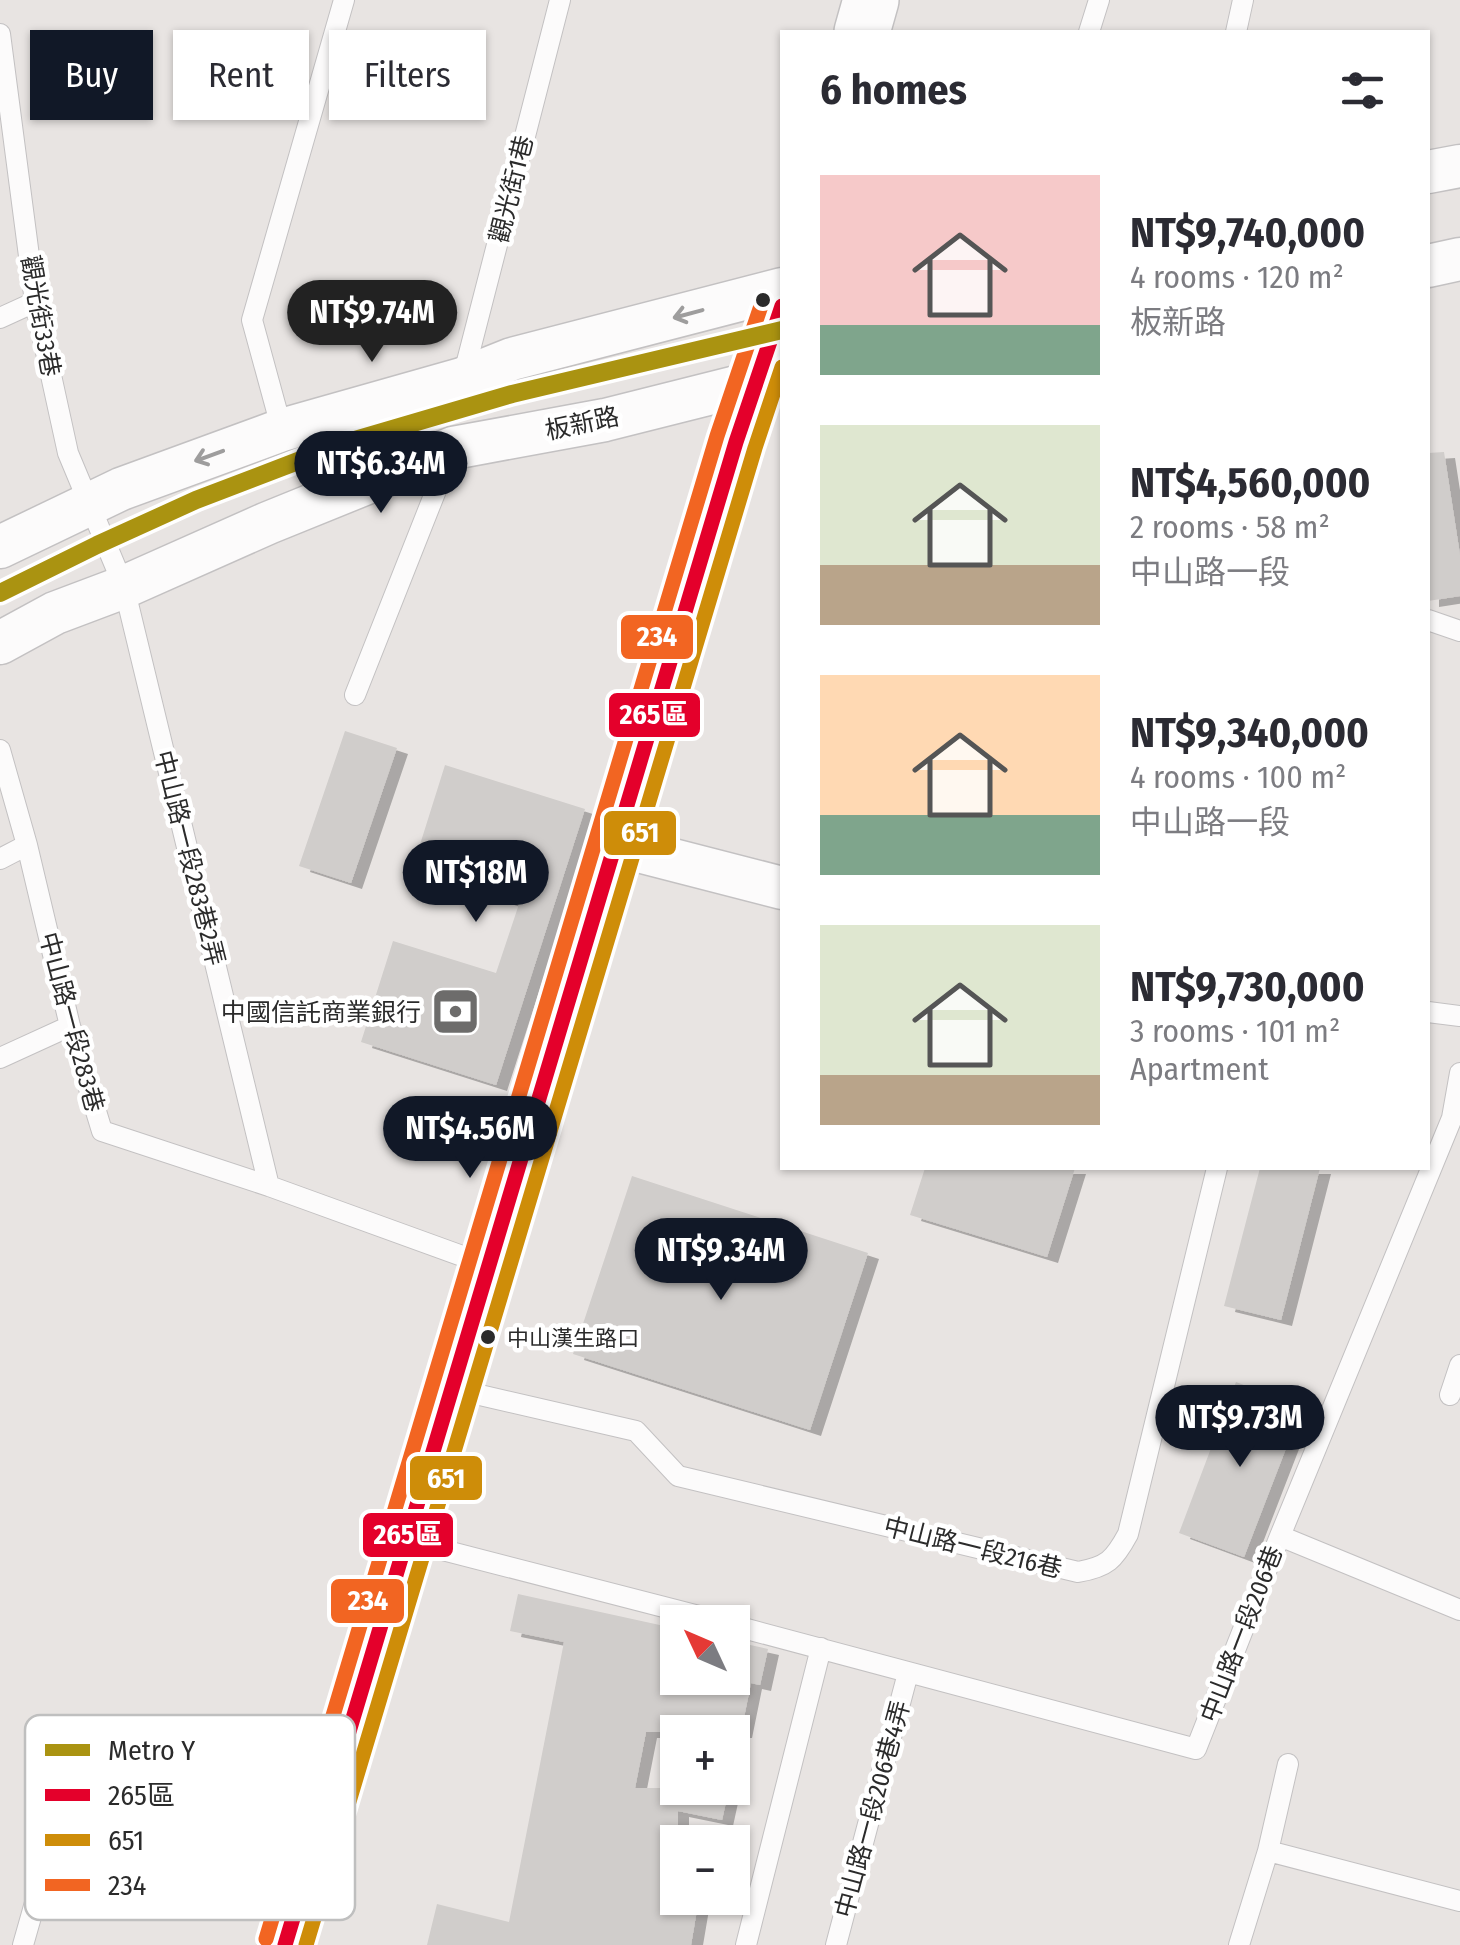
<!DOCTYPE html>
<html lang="en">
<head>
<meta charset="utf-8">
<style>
	body { margin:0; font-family:"Fira Sans Condensed","Noto Sans TC",sans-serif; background:#f7f7f7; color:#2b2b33; height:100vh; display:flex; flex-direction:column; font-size:38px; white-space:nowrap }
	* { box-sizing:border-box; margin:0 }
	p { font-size:32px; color:#7c7c81 }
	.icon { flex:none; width:55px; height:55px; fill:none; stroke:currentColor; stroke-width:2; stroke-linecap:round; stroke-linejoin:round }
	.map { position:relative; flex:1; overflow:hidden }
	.side { position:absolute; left:780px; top:30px; width:650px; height:1140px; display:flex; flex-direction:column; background:#fff; border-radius:0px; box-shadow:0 2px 8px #0004 }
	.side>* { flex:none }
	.top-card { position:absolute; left:30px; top:30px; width:600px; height:90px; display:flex; gap:20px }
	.needle { width:65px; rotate:314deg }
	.buttons { position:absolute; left:660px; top:1605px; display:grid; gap:20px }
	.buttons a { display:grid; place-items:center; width:90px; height:90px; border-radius:0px; background:#fff; box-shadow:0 2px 8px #0004; font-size:50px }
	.price { position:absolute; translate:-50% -85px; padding:0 22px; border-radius:35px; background:#111827; color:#fff; font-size:32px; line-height:65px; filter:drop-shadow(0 2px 5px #0008) }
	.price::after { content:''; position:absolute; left:50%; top:60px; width:30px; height:22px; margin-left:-15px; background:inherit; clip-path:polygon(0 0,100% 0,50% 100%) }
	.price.selected { background:#222; color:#fff }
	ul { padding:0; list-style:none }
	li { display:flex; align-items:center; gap:30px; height:250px; padding:0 40px }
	li span { display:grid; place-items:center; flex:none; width:280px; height:200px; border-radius:0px; color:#555 }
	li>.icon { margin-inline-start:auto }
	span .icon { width:120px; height:120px; fill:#fffc; stroke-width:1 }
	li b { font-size:42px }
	h2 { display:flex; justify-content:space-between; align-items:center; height:120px; padding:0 40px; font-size:42px }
	.pill { padding:0 35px; border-radius:0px; background:#fff; box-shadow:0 2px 8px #0004; font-size:35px; line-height:90px }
	.pill.selected { background:#111827; color:#fff }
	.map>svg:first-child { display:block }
	.building { fill:#d0cdcb; filter:url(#shadow) }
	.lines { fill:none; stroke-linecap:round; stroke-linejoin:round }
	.lane-casing { stroke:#c3c1c2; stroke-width:22 }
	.street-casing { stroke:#c3c1c2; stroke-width:45 }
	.secondary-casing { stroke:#c3c1c2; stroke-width:58 }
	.lane { stroke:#fcfbfb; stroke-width:20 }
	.street { stroke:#fcfbfb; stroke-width:42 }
	.secondary { stroke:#fcfbfb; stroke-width:55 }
	.bus-1-casing { stroke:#fff; stroke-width:22 }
	.bus-2-casing { stroke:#fff; stroke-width:22 }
	.bus-3-casing { stroke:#fff; stroke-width:22 }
	.bus-1 { stroke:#e4002b; stroke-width:15 }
	.bus-2 { stroke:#ce8d09; stroke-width:15 }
	.bus-3 { stroke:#f26522; stroke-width:15 }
	.metro-1-casing { stroke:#fff; stroke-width:25 }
	.metro-1 { stroke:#aa9311; stroke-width:18 }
	.oneway { stroke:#9e9d9d }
	.bus-dot { fill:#2b2b2b; stroke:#fff; stroke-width:4 }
	.labels { text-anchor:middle; stroke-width:9; stroke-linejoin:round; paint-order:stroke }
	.bus-label { font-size:22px; fill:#2b2b2b; stroke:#fff; text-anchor:start }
	.street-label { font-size:25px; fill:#2b2b2b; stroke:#fff }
	.poi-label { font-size:25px; fill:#2b2b2b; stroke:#fff; text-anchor:end }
	.key { fill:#fff; stroke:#bfbfbf; stroke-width:2.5 }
	.key-label { font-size:28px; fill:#2b2b2b }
	.line-badge { stroke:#fff; stroke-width:4 }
	.badge-label { font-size:28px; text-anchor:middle; font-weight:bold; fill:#fff }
</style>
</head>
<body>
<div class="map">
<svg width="1460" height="1945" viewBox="0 0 1460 1945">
	<defs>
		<filter id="shadow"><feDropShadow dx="11" dy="6" stdDeviation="0" flood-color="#0004"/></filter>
	</defs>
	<rect width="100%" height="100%" fill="#e8e4e2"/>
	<path class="building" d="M 1444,452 L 1460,555 L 1460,596 L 1428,601 L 1428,453 Z
		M 345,731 L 397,748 L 351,883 L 299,866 Z
		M 445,765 L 585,809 L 496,1085 L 361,1042 L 393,941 L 496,973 L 519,904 L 412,870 Z
		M 925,1168 L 1075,1168 L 1047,1257 L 910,1215 Z
		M 1260,1168 L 1320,1168 L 1281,1320 L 1224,1306 Z
		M 632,1176 L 868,1253 L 810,1430 L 573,1354 Z
		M 1236,1382 L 1302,1407 L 1244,1557 L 1179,1533 Z
		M 518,1594 L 678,1629 L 678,1678 L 732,1678 L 732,1641 L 768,1649 L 760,1685 L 751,1683 L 741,1732 L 646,1732 L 635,1788 L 729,1788 L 722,1820 L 678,1811 L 678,1898 L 699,1898 L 691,1945 L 427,1945 L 437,1904 L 509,1922 L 564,1642 L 510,1631 Z"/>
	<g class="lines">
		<defs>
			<path id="lane" d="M 1089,32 L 1099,0
				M 1236,32 L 1243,0
				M 0,34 L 35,302 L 68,453 L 124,587 L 269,1186
				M 0,318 L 35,302
				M 463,377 L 560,0
				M 282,430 L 252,320 L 344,0
				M 1428,620 L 1460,631
				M 355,695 L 452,450
				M 0,750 L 27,845 L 70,1026 L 102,1131 L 269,1186 L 487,1265
				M 0,859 L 27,845
				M 1428,1012 L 1460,1016
				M 0,1058 L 70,1026
				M 454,1389 L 636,1431 L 678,1476 L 1078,1572 C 1107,1567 1114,1560 1128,1534 L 1217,1168
				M 1450,1395 L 1460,1365
				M 1280,1536 L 1460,1610
				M 408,1541 L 722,1622
				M 732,1625 L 1196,1749 L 1280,1536 L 1452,1118 L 1460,1073
				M 1268,1851 L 1460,1901
				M 23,1945 L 42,1878
				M 746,1945 L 821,1648
				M 836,1945 L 908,1673
				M 1239,1945 L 1268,1851 L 1288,1764"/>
			<path id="street" d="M 1428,172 L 1460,166
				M 1428,266 L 1460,259
				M 0,547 L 121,489 L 282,430 L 462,379 L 512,359 L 782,289
				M 0,643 L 55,613 L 124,587 L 268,523 L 453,448 L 605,420 L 756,382 L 781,378
				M 615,845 L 782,888"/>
			<path id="secondary" d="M 862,32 L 871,0
				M 285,1945 L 736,442 L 782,306"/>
		</defs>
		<use href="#lane" class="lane-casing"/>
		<use href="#street" class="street-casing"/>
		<use href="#secondary" class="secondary-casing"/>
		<use href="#lane" class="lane"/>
		<use href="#street" class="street"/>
		<use href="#secondary" class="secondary"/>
		<defs>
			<path id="bus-1" d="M 285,1945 L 736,442 L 782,306"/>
			<path id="bus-2" d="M 306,1945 L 755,448 L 782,367"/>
			<path id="bus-3" d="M 266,1939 L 717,436 L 763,300"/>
		</defs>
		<use href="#bus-1" class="bus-1-casing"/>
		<use href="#bus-2" class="bus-2-casing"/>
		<use href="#bus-3" class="bus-3-casing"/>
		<use href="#bus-1" class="bus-1"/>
		<use href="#bus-2" class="bus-2"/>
		<use href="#bus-3" class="bus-3"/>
		<defs>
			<path id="metro-1" d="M 0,593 L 97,545 L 196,500 L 345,443 L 512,394 L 782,330"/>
		</defs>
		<use href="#metro-1" class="metro-1-casing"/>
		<use href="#metro-1" class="metro-1"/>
	</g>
	<defs><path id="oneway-shaft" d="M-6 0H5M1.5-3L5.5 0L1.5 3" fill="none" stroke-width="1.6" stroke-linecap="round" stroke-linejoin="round" transform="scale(2.5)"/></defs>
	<g class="oneway">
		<use href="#oneway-shaft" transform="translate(688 314) rotate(165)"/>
		<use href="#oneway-shaft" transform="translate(209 456) rotate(160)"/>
	</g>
	<defs>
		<symbol id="bank-square" viewBox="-11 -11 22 22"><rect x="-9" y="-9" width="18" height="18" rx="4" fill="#6d6c6b" stroke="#fff"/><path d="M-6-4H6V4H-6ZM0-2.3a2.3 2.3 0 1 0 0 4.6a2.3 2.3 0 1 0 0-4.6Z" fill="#fff"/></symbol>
	</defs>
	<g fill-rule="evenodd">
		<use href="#bank-square" x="428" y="984" width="55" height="55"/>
	</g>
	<g class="bus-dot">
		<circle cx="763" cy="300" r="9"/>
		<circle cx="488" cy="1337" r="9"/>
	</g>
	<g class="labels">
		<g class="bus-label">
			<text x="507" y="1346">中山漢生路口</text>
		</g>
		<g class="street-label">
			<text transform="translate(511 189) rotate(-76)" y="9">觀光街1巷</text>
			<text transform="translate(41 316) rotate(80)" y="9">觀光街33巷</text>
			<text transform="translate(582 423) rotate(-12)" y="9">板新路</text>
			<text transform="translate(190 858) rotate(76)" y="9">中山路一段283巷2弄</text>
			<text transform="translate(72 1022) rotate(75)" y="9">中山路一段283巷</text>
			<text transform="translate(973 1547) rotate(14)" y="9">中山路一段216巷</text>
			<text transform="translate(1241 1634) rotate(-69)" y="9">中山路一段206巷</text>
			<text transform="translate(872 1809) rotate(-75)" y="9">中山路一段206巷4弄</text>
		</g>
		<g class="poi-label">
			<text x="421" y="1021">中國信託商業銀行</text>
		</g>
	</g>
	<rect x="25" y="1715" width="330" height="205" rx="15" class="key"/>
	<rect x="45" y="1744" width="45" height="12" fill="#aa9311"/>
	<rect x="45" y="1789" width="45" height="12" fill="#e4002b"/>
	<rect x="45" y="1834" width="45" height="12" fill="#ce8d09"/>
	<rect x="45" y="1879" width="45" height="12" fill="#f26522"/>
	<g class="key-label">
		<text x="108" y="1760">Metro Y</text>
		<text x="108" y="1805">265區</text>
		<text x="108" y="1850">651</text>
		<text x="108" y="1895">234</text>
	</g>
	<g class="line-badge">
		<rect x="619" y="613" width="76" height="48" rx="10" fill="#f26522"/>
		<rect x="607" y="691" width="95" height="48" rx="10" fill="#e4002b"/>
		<rect x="602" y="809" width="76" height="48" rx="10" fill="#ce8d09"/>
		<rect x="408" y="1454" width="76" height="48" rx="10" fill="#ce8d09"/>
		<rect x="361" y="1511" width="94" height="48" rx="10" fill="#e4002b"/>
		<rect x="329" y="1577" width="77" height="48" rx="10" fill="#f26522"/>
	</g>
	<g class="badge-label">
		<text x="657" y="646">234</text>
		<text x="654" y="724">265區</text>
		<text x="640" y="842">651</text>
		<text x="446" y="1488">651</text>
		<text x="408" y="1544">265區</text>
		<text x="368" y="1610">234</text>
	</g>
</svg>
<div class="buttons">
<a><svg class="needle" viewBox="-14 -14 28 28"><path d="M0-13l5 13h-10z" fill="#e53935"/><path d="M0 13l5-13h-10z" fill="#7c7c81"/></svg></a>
<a>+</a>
<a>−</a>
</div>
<b class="price selected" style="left:372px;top:365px">NT$9.74M</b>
<b class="price" style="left:381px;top:516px">NT$6.34M</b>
<b class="price" style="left:476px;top:925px">NT$18M</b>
<b class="price" style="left:470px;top:1181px">NT$4.56M</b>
<b class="price" style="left:721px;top:1303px">NT$9.34M</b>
<b class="price" style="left:1240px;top:1470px">NT$9.73M</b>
<div class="top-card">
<a class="pill selected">Buy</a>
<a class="pill">Rent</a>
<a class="pill">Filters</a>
</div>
<section class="side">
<h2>6 homes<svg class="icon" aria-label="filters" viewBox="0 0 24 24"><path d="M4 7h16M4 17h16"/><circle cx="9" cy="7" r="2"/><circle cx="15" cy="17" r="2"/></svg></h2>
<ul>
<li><span style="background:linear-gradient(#f6c9c9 75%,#7fa58c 0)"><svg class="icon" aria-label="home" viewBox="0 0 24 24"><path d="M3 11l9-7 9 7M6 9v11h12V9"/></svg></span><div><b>NT$9,740,000</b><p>4 rooms · 120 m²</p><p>板新路</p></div></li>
<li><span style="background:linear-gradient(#dfe7d0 70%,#b9a48a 0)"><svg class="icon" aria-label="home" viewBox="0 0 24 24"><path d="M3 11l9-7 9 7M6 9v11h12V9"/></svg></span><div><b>NT$4,560,000</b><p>2 rooms · 58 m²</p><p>中山路一段</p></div></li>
<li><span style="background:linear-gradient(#ffd9b3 70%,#7fa58c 0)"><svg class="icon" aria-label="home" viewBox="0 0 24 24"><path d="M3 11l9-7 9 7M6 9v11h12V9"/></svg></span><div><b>NT$9,340,000</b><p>4 rooms · 100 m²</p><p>中山路一段</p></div></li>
<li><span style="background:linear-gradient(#dfe7d0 75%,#b9a48a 0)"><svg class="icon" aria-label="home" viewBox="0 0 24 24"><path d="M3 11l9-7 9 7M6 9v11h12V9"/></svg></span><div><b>NT$9,730,000</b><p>3 rooms · 101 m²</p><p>Apartment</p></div></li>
</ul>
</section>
</div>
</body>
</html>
